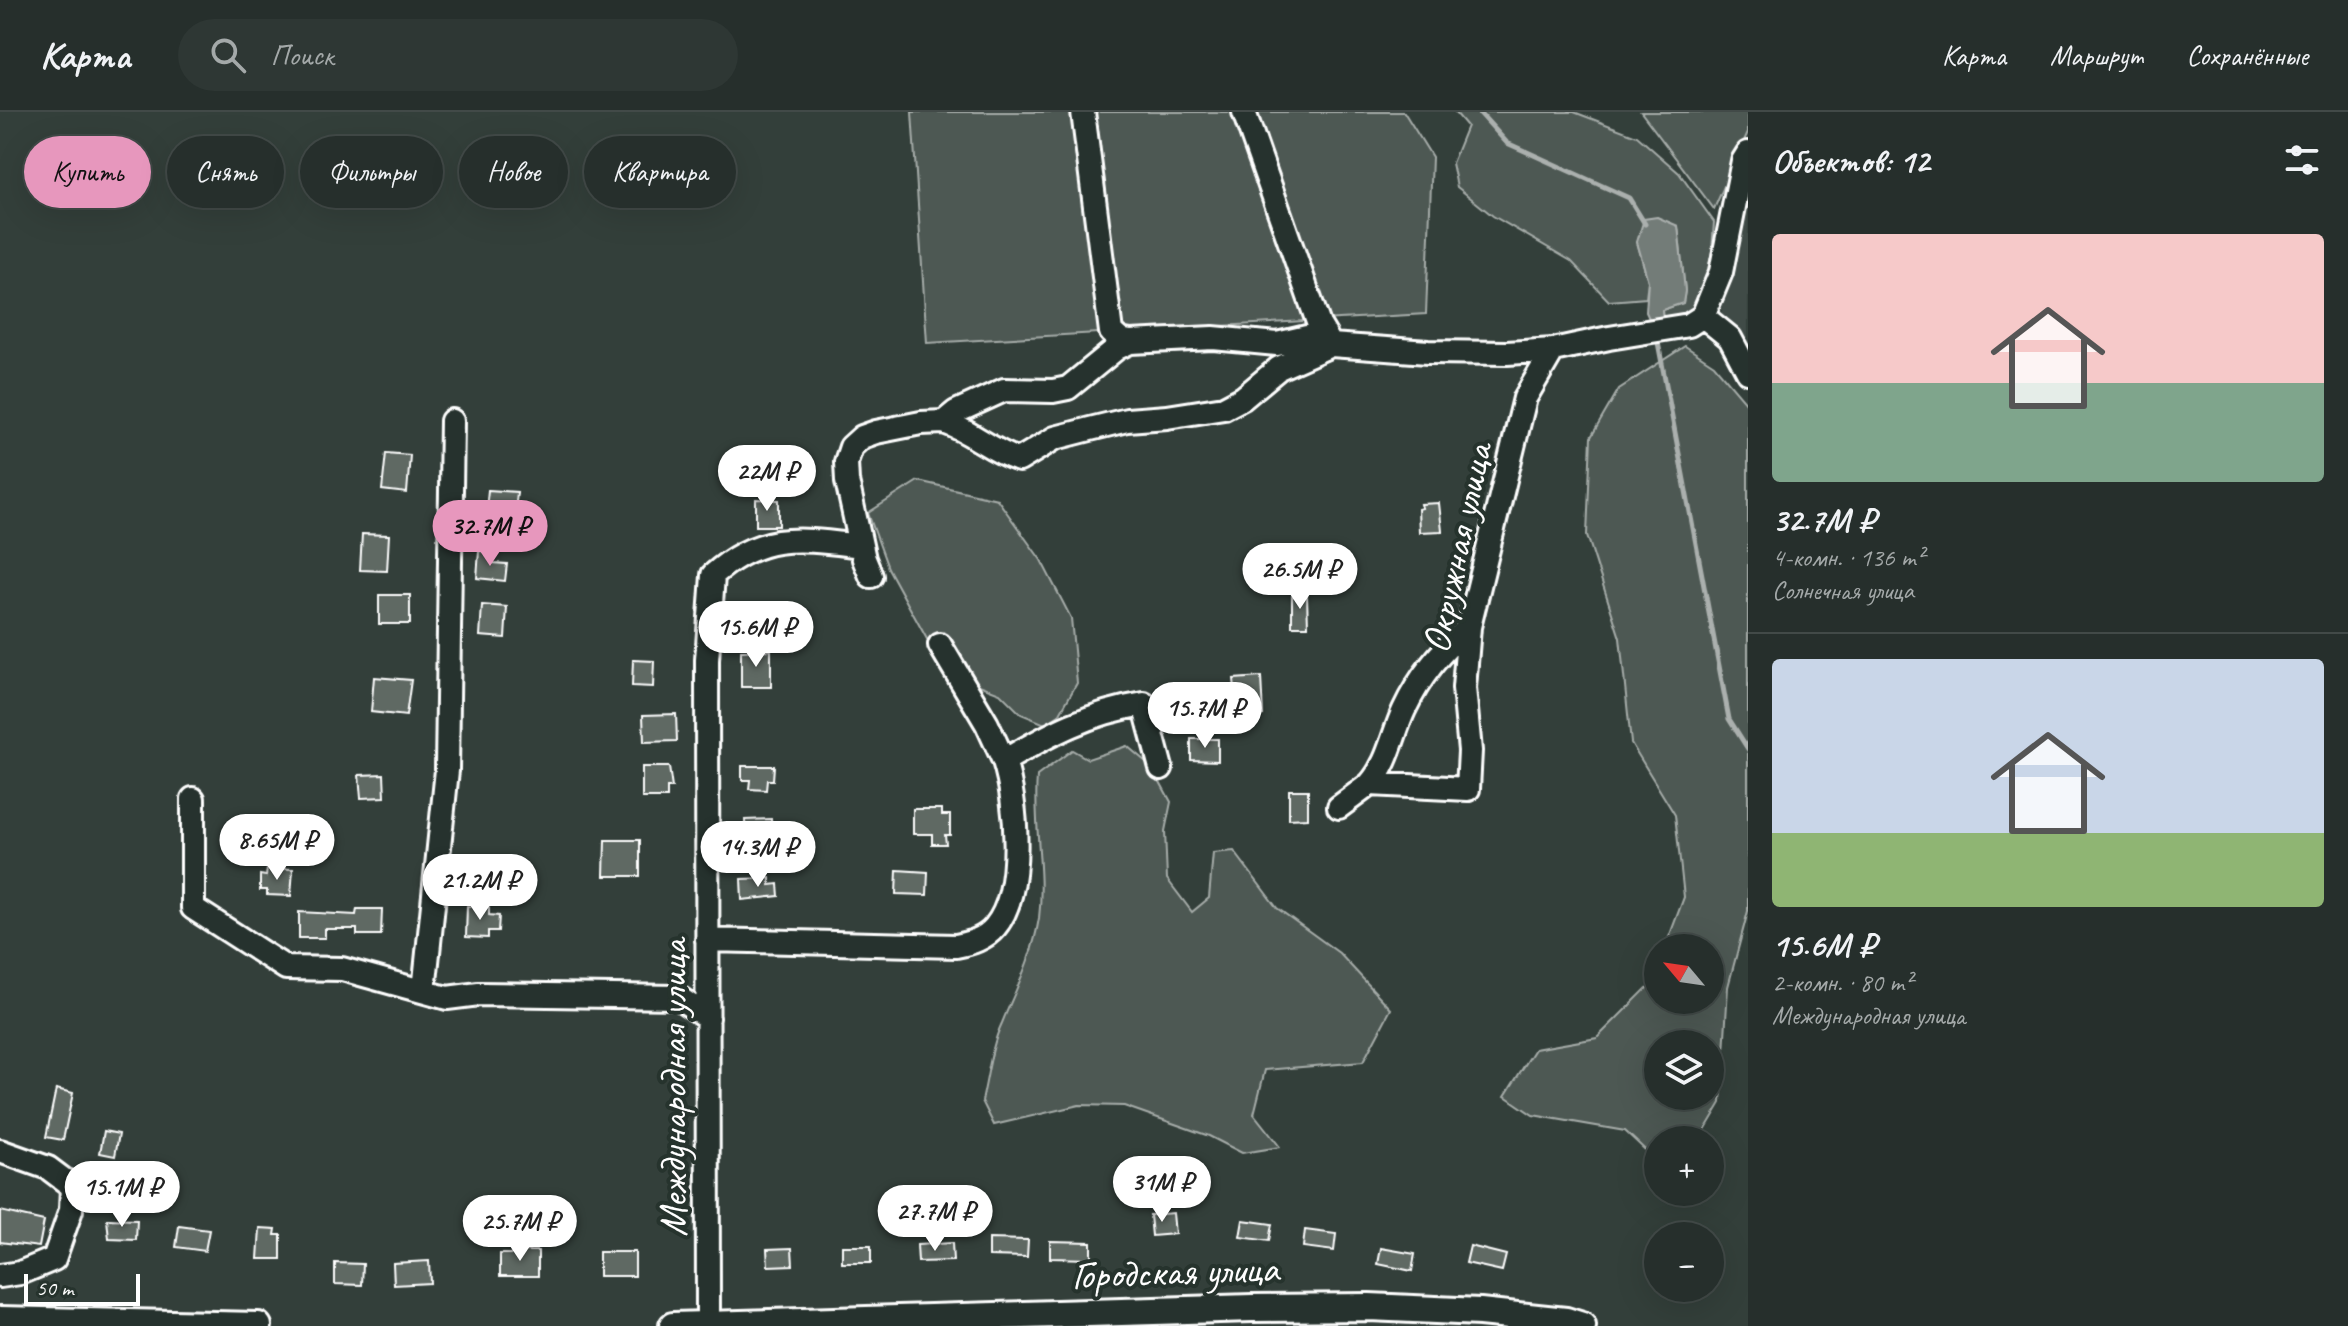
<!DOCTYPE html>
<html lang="ru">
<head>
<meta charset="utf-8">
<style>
	body { margin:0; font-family:Caveat,sans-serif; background:#2e3734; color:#f1f3f6; height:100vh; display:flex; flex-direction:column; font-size:30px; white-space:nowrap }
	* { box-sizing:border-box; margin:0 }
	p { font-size:26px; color:#a4a9a9 }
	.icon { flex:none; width:44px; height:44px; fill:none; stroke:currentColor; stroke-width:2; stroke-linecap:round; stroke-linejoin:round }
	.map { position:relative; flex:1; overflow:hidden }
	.sheet { display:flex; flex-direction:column; background:#262f2c; width:600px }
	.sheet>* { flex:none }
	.hud { position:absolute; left:24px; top:24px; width:760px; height:72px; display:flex; gap:16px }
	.needle { width:52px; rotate:299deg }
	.fabs { position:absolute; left:1644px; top:822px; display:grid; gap:16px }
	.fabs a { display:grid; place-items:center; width:80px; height:80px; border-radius:50%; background:#262f2c; box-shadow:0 8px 32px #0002,0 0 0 2px #424a48; font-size:40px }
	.scale { position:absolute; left:24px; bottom:20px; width:116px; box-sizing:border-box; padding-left:8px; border:4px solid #fff; border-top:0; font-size:22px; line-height:28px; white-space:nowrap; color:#fff; -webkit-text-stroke:6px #26332d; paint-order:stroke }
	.price { position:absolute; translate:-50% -68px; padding:0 18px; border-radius:28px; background:#fff; color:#222; font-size:26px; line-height:52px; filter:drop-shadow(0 2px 4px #0008) }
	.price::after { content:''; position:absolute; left:50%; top:48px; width:24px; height:18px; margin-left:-12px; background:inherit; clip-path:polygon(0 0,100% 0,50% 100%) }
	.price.current { background:#e797bd; color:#111 }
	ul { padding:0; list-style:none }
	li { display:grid; align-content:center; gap:16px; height:424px; padding:0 24px }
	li+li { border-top:2px solid #424a48 }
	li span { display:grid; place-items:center; height:248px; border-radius:8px; color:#555 }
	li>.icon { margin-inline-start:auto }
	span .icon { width:144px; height:144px; fill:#fffc; stroke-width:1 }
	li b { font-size:34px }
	h2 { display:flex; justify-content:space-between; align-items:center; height:96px; padding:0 24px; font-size:34px }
	.pill { padding:0 28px; border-radius:36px; background:#262f2c; box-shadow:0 8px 32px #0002,0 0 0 2px #424a48; font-size:28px; line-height:72px }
	.pill.current { background:#e797bd; color:#111 }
	header { display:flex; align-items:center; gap:48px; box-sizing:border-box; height:112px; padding:0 40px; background:#262f2c; border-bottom:2px solid #424a48 }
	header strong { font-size:38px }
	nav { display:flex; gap:44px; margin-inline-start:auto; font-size:28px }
	.search { width:560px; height:72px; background:#2e3734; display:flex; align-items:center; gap:20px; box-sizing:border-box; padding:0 28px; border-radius:44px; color:#a4a9a9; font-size:30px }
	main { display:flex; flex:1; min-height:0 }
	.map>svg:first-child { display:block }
	.built { fill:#404c47 }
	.green { fill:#4d5853; stroke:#a6aca9; stroke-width:2; fill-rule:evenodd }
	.water { fill:#737b78; stroke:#abb0ae; stroke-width:2 }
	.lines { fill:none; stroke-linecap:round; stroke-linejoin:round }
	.stream { stroke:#abb0ae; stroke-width:5 }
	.building { fill:#5f6964; stroke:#fff; stroke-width:2 }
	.minor-casing { stroke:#fff; stroke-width:28 }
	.major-casing { stroke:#fff; stroke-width:32 }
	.minor { stroke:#26332d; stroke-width:22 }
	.major { stroke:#26332d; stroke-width:26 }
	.labels { text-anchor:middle; stroke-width:8; stroke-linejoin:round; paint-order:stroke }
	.street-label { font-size:40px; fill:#fff; stroke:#26332d }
</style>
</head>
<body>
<header>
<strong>Карта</strong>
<div class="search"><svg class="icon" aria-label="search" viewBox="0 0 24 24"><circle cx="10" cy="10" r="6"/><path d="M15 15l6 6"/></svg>Поиск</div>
<nav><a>Карта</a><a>Маршрут</a><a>Сохранённые</a></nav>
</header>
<main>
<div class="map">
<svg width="1748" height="1214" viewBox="0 0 1748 1214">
	<rect width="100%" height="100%" fill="#333f3a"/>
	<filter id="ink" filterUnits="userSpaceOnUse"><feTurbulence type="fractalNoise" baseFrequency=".0125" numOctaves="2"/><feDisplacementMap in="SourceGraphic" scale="16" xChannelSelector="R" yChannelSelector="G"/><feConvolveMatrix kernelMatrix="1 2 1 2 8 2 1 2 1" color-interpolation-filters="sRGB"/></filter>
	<g filter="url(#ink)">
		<path class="built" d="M 1748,72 L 1748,243 L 1721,203 L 1744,77 Z"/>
		<path class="green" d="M 912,0 L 1404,0 L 1432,45 L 1426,202 L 927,231 Z
			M 1455,0 L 1574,0 L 1637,24 L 1679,61 L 1714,110 L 1712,139 L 1700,196 L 1663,213 L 1662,198 L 1683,191 L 1685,179 L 1678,114 L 1637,130 L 1648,169 L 1646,186 L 1609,189 L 1571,149 L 1493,104 L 1457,75 L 1452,51 L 1467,14 Z
			M 1641,0 L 1748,0 L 1748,20 L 1714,97 Z
			M 1685,234 L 1714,253 L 1748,293 L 1748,799 L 1728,875 L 1721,991 L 1699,1028 L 1658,1028 L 1658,1050 L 1625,1019 L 1533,1003 L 1505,984 L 1535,937 L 1597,926 L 1653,870 L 1658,856 L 1658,888 L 1710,888 L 1710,836 L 1665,836 L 1684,785 L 1675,703 L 1631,631 L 1620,526 L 1587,423 L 1591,325 L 1619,277 ZM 1658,932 L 1710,932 L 1710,984 L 1658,984 Z
			M 918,369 L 997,387 L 1041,448 L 1071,506 L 1077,571 L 1059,603 L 1045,612 L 1021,602 L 1000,581 L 969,569 L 940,551 L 888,456 L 868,401 Z
			M 1127,634 L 1152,655 L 1171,690 L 1165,719 L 1167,767 L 1192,800 L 1209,786 L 1213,741 L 1234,739 L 1277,796 L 1339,841 L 1391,897 L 1363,950 L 1265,958 L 1254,1002 L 1280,1035 L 1242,1041 L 1209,1024 L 1124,994 L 1079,993 L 994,1013 L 982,989 C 988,964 991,934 1002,911 C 1016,877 1033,844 1039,806 C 1045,759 1033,712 1037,664 L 1072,638 L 1088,647 Z"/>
		<path class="water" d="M 1657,105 L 1678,114 L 1685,179 L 1683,191 L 1662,198 L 1663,213 L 1652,213 L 1646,200 L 1648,169 L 1637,130 L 1644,107 Z"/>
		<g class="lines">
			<path class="stream" d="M 1479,0 L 1507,31 L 1629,86 L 1645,112
				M 1657,225 L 1729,607 L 1748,637"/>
		</g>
		<path class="building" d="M 386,341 L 410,343 L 407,381 L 382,378 Z
			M 488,378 L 517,380 L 514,410 L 485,407 Z
			M 756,387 L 779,388 L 779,414 L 756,414 Z
			M 1439,391 L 1442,419 L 1419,420 L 1418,397 L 1422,396 L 1421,392 Z
			M 362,422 L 389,423 L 387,459 L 360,458 Z
			M 479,439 L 494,440 L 493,451 L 507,452 L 505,469 L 477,466 Z
			M 379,483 L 410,483 L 410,512 L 379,512 Z
			M 1292,484 L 1307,484 L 1308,514 L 1292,514 Z
			M 482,493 L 507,495 L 505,526 L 480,524 Z
			M 771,538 L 771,575 L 741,575 L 741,539 Z
			M 633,548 L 654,549 L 653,575 L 632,574 Z
			M 374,565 L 411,568 L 406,604 L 371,600 Z
			M 1261,565 L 1263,603 L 1222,606 L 1221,578 L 1235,577 L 1234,567 Z
			M 676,602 L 677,629 L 644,630 L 643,603 Z
			M 1191,627 L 1218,627 L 1218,649 L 1191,648 Z
			M 742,654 L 774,654 L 773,668 L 767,668 L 766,678 L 749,677 L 750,668 L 742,668 Z
			M 642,655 L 669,655 L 672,676 L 667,676 L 667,686 L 642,686 Z
			M 384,662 L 385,685 L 361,686 L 359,663 Z
			M 1289,678 L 1308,678 L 1308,706 L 1289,707 Z
			M 913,697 L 942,697 L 942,703 L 950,703 L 950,723 L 945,723 L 946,732 L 932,732 L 932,722 L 913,722 Z
			M 771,707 L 772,729 L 762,729 L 762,738 L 746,739 L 745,708 Z
			M 605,728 L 640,728 L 640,764 L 604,764 Z
			M 267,756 L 293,757 L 291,784 L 267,783 L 267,778 L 260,778 L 260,763 L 266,764 Z
			M 897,758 L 928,760 L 927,783 L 896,782 Z
			M 770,766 L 770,773 L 778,772 L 779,784 L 742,788 L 741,767 Z
			M 467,794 L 489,795 L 489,803 L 499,804 L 498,819 L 488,819 L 488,826 L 466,825 Z
			M 357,797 L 382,797 L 381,823 L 357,823 L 357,817 L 325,817 L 325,826 L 299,826 L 299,800 L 356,803 Z
			M 56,977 L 73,981 L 63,1028 L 46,1025 Z
			M 104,1019 L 119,1022 L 115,1044 L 100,1041 Z
			M 0,1099 L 44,1109 L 39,1135 L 0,1130 Z
			M 1173,1101 L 1175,1122 L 1152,1124 L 1150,1103 Z
			M 107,1107 L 137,1108 L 136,1128 L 109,1127 Z
			M 1243,1108 L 1272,1112 L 1269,1129 L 1240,1125 Z
			M 179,1114 L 209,1118 L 205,1139 L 176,1135 Z
			M 260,1116 L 276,1117 L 275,1123 L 281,1123 L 281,1147 L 258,1147 Z
			M 1305,1118 L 1336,1122 L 1334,1139 L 1303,1135 Z
			M 989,1127 L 1028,1128 L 1027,1145 L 989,1144 Z
			M 1050,1129 L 1091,1130 L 1091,1147 L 1050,1146 Z
			M 952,1131 L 953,1149 L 918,1150 L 917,1133 Z
			M 514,1134 L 525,1134 L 525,1139 L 538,1139 L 538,1164 L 500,1164 L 500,1142 L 513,1142 Z
			M 842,1134 L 871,1134 L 871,1151 L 842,1151 Z
			M 1470,1134 L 1506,1143 L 1502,1159 L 1466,1151 Z
			M 792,1136 L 793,1153 L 768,1154 L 767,1137 Z
			M 1381,1136 L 1415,1142 L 1412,1159 L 1378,1152 Z
			M 599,1140 L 635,1140 L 635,1164 L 599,1164 Z
			M 429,1149 L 430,1171 L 394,1173 L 393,1151 Z
			M 335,1151 L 363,1152 L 362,1173 L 335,1172 Z"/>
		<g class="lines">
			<defs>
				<path id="minor" d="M 1083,0 L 1111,220 L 1120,228 L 1130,230 L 1213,226 L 1277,232 L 1307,225 L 1331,233 L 1428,240 L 1507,241 L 1553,238
					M 1703,204 L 1721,160 L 1743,49 L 1748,41
					M 1703,204 L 1730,226 L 1748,260
					M 944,310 C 971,319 991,339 1019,348 L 1055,326 L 1090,317 L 1127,308 L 1167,305 L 1224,296 L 1243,286 L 1279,256 L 1331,233 L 1319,213 L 1244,0
					M 871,464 L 864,447 L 847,369 L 846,350 L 851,335 L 862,325 L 876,320 L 921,311 L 944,310 L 956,300 L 1004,278 L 1053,279 L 1068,276 L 1117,236 L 1130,230
					M 940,533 L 987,612 L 1004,649
					M 1370,672 C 1389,650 1392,624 1404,598 C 1419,566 1441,538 1469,515
					M 193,687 L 193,796 L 286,856 L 342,857 L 447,886 L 479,882 L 678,885 L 708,906
					M 1339,695 L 1370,672 L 1468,677 L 1470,639 L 1464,576 L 1469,515 L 1525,286 L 1553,238 L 1609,226 L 1689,213 L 1703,204
					M 707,828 L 956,834 C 971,831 985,827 995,815 C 1025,779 1017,690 1004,649 C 1051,621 1089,601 1144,592 L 1161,656
					M 424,879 L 447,658 L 452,309
					M 0,1039 L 48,1056 L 72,1074 L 71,1098 L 54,1147 L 20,1161 L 0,1164
					M 708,1213 L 707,548 L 713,463 C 762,419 801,427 861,434"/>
				<path id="major" d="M 0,1208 L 258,1214
					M 673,1214 L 1252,1196 L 1369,1195 L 1480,1200 L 1566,1209 L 1582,1214"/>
			</defs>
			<use href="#minor" class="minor-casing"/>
			<use href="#major" class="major-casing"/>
			<use href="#minor" class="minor"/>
			<use href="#major" class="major"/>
		</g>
	</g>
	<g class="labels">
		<g class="street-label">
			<text transform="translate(1456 436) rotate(-78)" y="14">Окружная улица</text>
			<text transform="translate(672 976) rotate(-90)" y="14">Международная улица</text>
			<text transform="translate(1175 1159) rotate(-2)" y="14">Городская улица</text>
		</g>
	</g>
</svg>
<div class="fabs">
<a><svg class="needle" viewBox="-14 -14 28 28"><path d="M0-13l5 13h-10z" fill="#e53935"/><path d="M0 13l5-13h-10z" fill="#a4a9a9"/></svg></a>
<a><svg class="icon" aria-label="layers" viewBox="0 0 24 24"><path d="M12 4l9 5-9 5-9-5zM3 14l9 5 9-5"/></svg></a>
<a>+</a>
<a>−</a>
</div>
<div class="scale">50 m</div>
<b class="price" style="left:767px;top:401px">22M ₽</b>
<b class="price current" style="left:490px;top:456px">32.7M ₽</b>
<b class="price" style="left:1300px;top:499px">26.5M ₽</b>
<b class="price" style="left:756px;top:557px">15.6M ₽</b>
<b class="price" style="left:1205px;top:638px">15.7M ₽</b>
<b class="price" style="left:277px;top:770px">8.65M ₽</b>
<b class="price" style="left:758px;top:777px">14.3M ₽</b>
<b class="price" style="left:480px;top:810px">21.2M ₽</b>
<b class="price" style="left:1162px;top:1112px">31M ₽</b>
<b class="price" style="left:122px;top:1117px">15.1M ₽</b>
<b class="price" style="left:935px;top:1141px">27.7M ₽</b>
<b class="price" style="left:520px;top:1151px">25.7M ₽</b>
<div class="hud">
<a class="pill current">Купить</a>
<a class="pill">Снять</a>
<a class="pill">Фильтры</a>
<a class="pill">Новое</a>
<a class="pill">Квартира</a>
</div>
</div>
<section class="sheet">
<h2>Объектов: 12<svg class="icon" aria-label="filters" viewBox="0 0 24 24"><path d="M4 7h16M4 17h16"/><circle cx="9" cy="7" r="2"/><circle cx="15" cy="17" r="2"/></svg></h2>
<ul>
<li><span style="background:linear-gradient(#f6c9c9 60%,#7fa58c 0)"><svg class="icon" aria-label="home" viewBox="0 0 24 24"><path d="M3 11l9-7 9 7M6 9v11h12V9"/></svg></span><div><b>32.7M ₽</b><p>4-комн. · 136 m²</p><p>Солнечная улица</p></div></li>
<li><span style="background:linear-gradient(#c9d6e8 70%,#8fb573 0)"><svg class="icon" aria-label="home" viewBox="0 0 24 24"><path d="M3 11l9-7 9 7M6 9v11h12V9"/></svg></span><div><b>15.6M ₽</b><p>2-комн. · 80 m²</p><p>Международная улица</p></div></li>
</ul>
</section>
</main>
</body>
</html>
